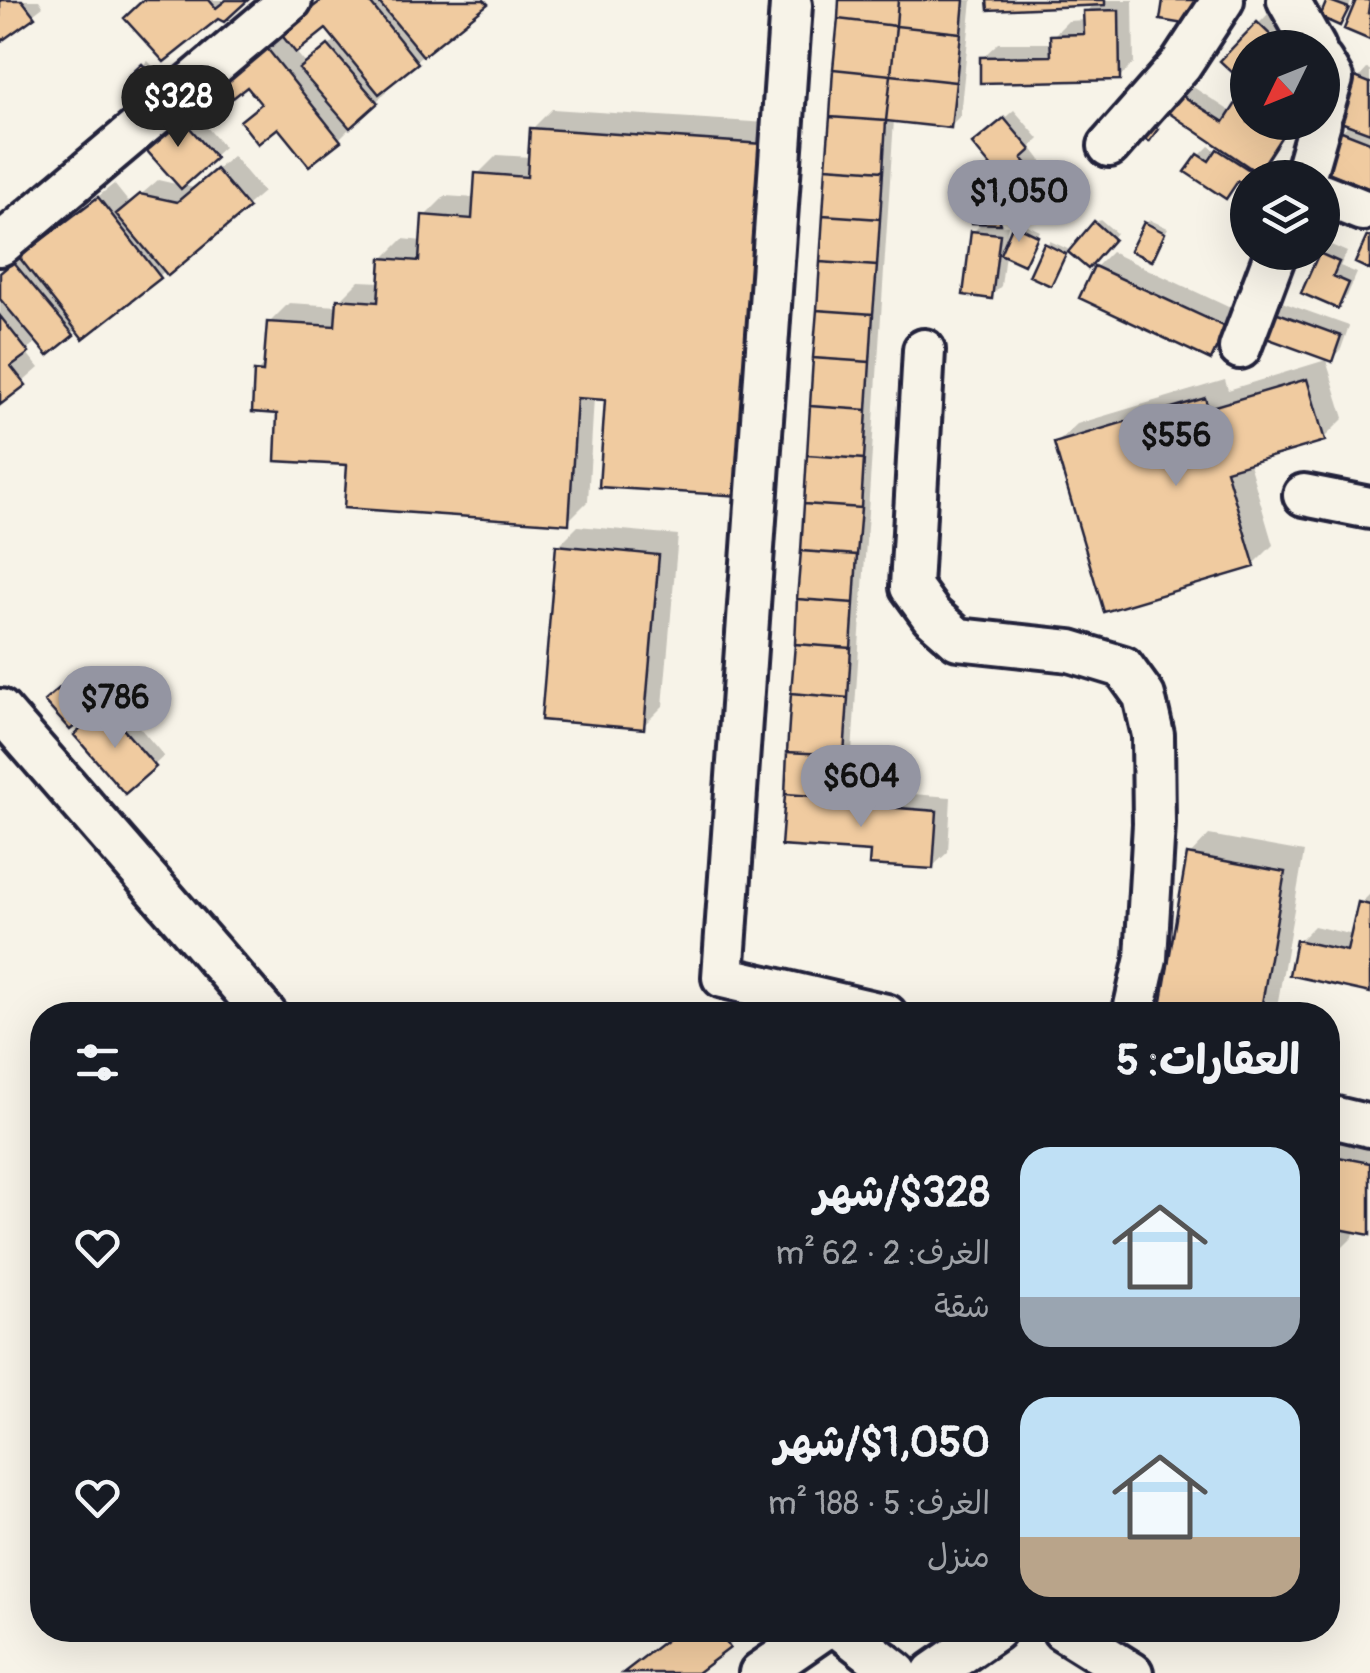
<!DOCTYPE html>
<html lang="ar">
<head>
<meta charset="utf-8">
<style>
	body { margin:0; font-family:Pangolin,"Playpen Sans Arabic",sans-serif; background:#20242c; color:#f1f3f6; direction:rtl; height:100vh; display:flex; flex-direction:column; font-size:38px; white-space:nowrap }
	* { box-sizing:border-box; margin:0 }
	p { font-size:32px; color:#9ea1a6 }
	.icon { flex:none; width:55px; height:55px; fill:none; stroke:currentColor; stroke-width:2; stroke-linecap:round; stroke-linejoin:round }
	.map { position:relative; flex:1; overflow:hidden; direction:ltr }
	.panel { position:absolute; left:30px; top:1002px; width:1310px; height:640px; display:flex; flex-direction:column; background:#171b24; border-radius:40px; box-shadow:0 10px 40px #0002; direction:rtl }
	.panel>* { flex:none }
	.needle { width:65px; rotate:227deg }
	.tools { position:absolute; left:1230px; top:30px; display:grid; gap:20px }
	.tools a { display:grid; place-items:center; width:110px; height:110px; border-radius:50%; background:#171b24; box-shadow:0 10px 40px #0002; font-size:50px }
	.price { position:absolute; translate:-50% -85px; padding:0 22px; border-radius:35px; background:#9495a2; color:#111; font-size:32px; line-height:65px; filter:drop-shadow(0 2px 5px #0008) }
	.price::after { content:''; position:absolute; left:50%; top:60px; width:30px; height:22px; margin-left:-15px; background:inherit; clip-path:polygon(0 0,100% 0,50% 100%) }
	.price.current { background:#222; color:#fff }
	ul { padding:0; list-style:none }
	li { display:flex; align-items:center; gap:30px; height:250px; padding:0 40px }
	li span { display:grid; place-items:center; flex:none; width:280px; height:200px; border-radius:30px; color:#555 }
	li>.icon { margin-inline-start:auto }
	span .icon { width:120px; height:120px; fill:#fffc; stroke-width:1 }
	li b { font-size:42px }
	h2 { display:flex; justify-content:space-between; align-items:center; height:120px; padding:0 40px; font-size:42px }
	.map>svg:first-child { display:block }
	.shadow { fill:#0003; fill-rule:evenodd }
	.building { fill:#f0cba0; stroke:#22223b; stroke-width:2.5 }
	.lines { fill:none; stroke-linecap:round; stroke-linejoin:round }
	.minor-casing { stroke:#22223b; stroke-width:48 }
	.minor { stroke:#f7f3e8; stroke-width:40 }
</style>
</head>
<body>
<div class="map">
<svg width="1370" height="1673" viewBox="0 0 1370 1673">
	<rect width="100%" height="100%" fill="#f7f3e8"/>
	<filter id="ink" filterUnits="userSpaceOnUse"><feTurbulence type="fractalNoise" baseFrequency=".01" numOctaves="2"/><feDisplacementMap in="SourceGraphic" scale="20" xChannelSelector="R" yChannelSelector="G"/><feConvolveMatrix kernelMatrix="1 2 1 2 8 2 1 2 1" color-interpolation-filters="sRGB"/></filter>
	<g filter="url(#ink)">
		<path class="shadow" d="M 0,0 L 39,0 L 43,6 L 0,39 Z
			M 145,0 L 244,0 L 223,19 Z
			M 322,0 L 488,0 L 383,88 L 386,92 L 339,139 L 263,103 L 239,69 ZM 326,25 L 337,39 L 307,65 L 295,51 Z
			M 841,0 L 972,0 L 960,116 L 950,126 L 894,120 L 850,783 L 887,786 L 887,792 L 951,797 L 948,852 L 932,867 L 872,850 L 784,844 Z
			M 990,0 L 1133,0 L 1134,63 L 1119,78 L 982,58 L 998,43 L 1053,43 L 1053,36 L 1068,21 L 1086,20 L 1086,12 L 1094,3 Z
			M 1330,0 L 1344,0 L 1351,3 L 1340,23 L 1323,15 Z
			M 1268,14 L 1294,39 L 1286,48 L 1248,48 L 1223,61 Z
			M 148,61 L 161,75 L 145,90 L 132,77 Z
			M 1367,69 L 1370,70 L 1370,186 L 1341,132 L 1350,123 L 1358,79 Z
			M 1187,83 L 1233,113 L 1248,93 L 1248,122 L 1292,122 L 1257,175 L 1240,179 L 1225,196 L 1200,155 L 1209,146 L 1218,152 L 1223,147 L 1166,109 Z
			M 187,104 L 224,147 L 182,185 L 194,188 L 233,156 L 263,192 L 168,273 L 166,270 L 159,276 L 72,333 L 38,340 L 26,352 L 39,368 L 0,402 L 0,274 L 114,184 L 130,204 L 158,180 L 180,185 L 144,143 Z
			M 552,109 L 782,124 L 607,397 L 594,397 L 588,501 L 568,521 L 349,463 L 280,411 L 257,372 L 266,362 L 269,323 L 289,303 L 339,306 L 339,301 L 359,281 L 382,282 L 383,259 L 403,239 L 423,241 L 425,216 L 445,196 L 476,198 L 477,175 L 497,155 L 531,157 L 532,129 Z
			M 1014,110 L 1039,139 L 1031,147 L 1047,168 L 1038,177 L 985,135 Z
			M 980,183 L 1004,184 L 1003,217 L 997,224 L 1008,225 L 1006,242 L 1019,221 L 1040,231 L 1024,262 L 1005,254 L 1001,286 L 991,296 L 973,232 L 984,221 L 975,187 Z
			M 1100,219 L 1116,233 L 1088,266 L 1068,249 L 1051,283 L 1046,245 L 1050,241 L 1072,251 Z
			M 1150,220 L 1168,228 L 1151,258 L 1146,224 Z
			M 1331,245 L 1347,252 L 1340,266 L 1357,273 L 1347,296 L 1337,306 L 1321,254 Z
			M 1111,252 L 1239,312 L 1226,342 L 1211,357 L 1096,267 Z
			M 1279,301 L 1349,326 L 1341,349 L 1331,359 L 1261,334 Z
			M 1326,360 L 1344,418 L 1324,438 L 1248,460 L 1273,545 L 1253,565 L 1057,443 L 1077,424 L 1225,380 L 1228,390 Z
			M 578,526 L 678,535 L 663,706 L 643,726 L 558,546 Z
			M 69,682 L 92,708 L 70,727 L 48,701 Z
			M 116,700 L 164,756 L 126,791 L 87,725 Z
			M 1209,835 L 1304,852 L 1278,1001 L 1264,1015 L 1223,1015 L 1190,855 Z
			M 1370,894 L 1370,991 L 1299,941 L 1314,926 L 1353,935 L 1360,904 Z
			M 1328,1132 L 1370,1140 L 1370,1232 L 1355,1229 L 1353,1237 L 1333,1257 L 1328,1256 Z
			M 678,1630 L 744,1631 L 729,1646 L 693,1673 L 622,1673 Z"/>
		<path class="building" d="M 0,0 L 22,0 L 35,17 L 0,42 Z
			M 143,0 L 209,0 L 216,8 L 226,0 L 248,0 L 224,22 L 218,19 L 164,62 L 124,18 Z
			M 322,0 L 368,0 L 418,63 L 379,94 L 326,29 L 296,53 L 280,33 Z
			M 377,0 L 484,0 L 488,4 L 423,56 Z
			M 839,0 L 898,0 L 896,26 L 838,19 Z
			M 898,0 L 964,0 L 961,33 L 896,26 Z
			M 987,0 L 1105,0 L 1105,5 L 988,10 Z
			M 1163,0 L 1200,0 L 1196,26 L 1160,20 Z
			M 1327,0 L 1349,8 L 1340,26 L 1320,17 Z
			M 1356,0 L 1370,0 L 1368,13 L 1370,14 L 1370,40 L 1344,29 Z
			M 1119,10 L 1120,80 L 980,83 L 980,57 L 1051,56 L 1050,35 L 1084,34 L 1083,11 Z
			M 838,19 L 896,26 L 891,75 L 833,69 Z
			M 1257,22 L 1284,48 L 1248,48 L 1248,87 L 1220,61 Z
			M 896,26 L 961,33 L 956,82 L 891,75 Z
			M 328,45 L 378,103 L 350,128 L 299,69 Z
			M 266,47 L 341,141 L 309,166 L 278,128 L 258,144 L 240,121 L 261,104 L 247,87 L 233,98 L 221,84 Z
			M 142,64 L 159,81 L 145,94 L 128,77 Z
			M 833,69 L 891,75 L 886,121 L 830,117 Z
			M 891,75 L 956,82 L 951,128 L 886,121 Z
			M 1355,77 L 1370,83 L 1370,133 L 1338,121 Z
			M 1175,91 L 1224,122 L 1240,97 L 1248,102 L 1248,122 L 1278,122 L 1287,128 L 1258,173 L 1163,109 Z
			M 176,112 L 216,158 L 181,189 L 140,143 Z
			M 830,117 L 886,121 L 883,171 L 826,167 Z
			M 1004,118 L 1031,150 L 1022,158 L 1040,179 L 1017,198 L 972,144 Z
			M 1147,121 L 1158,129 L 1149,142 L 1138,135 Z
			M 530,128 L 763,144 L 741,496 L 599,487 L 605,400 L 577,398 L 569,524 L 344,508 L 347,465 L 275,461 L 277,414 L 252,412 L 254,371 L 263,372 L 267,322 L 335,326 L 337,299 L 378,302 L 381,258 L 419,261 L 422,215 L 472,219 L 475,173 L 527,177 Z
			M 1339,130 L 1370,142 L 1370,189 L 1324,171 Z
			M 1217,149 L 1257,175 L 1255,178 L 1248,178 L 1248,188 L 1238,181 L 1226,199 L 1185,172 L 1198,154 L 1209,161 Z
			M 826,167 L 883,171 L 880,219 L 823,215 Z
			M 216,169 L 249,208 L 168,276 L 116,214 L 140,194 L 177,202 Z
			M 973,186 L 1001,187 L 1000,224 L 972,223 Z
			M 98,197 L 161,278 L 83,339 L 19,257 Z
			M 823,215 L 880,219 L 877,266 L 820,262 Z
			M 1094,221 L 1114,239 L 1088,269 L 1068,252 Z
			M 1144,222 L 1165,233 L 1152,261 L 1130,251 Z
			M 1013,224 L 1038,236 L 1024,265 L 1000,254 Z
			M 971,231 L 1000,234 L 992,299 L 963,295 Z
			M 1367,236 L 1370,237 L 1370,270 L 1355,263 Z
			M 1044,243 L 1066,254 L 1051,286 L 1029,276 Z
			M 1319,253 L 1339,262 L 1333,276 L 1349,283 L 1338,309 L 1301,293 Z
			M 13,262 L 74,335 L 48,356 L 0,299 L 0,273 Z
			M 820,262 L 877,266 L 873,314 L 817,310 Z
			M 1094,266 L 1226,327 L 1211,360 L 1079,298 Z
			M 1267,309 L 1341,336 L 1332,362 L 1258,335 Z
			M 817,310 L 873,314 L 870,362 L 813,358 Z
			M 0,316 L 29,353 L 11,366 L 26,385 L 0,405 Z
			M 813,358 L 870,362 L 867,410 L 810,406 Z
			M 1307,379 L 1325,441 L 1226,470 L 1255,567 L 1104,612 L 1054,443 L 1205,398 L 1208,408 Z
			M 810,406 L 867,410 L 864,459 L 807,455 Z
			M 807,455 L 864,459 L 861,508 L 804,504 Z
			M 804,504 L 861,508 L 857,555 L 801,551 Z
			M 556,545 L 659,555 L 644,729 L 541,720 Z
			M 801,551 L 857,555 L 854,603 L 797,599 Z
			M 797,599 L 854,603 L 851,648 L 795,644 Z
			M 795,644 L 851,648 L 848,698 L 791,693 Z
			M 64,684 L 89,714 L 70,730 L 44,701 Z
			M 791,693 L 848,698 L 844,755 L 787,752 Z
			M 105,708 L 156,767 L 125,794 L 74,735 Z
			M 787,752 L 844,755 L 841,798 L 785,794 Z
			M 785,794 L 873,800 L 873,806 L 937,811 L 933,869 L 869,865 L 870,852 L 781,846 Z
			M 1187,854 L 1285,872 L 1260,1015 L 1209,1015 L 1161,1006 Z
			M 1358,902 L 1370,905 L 1370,993 L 1289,975 L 1296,940 L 1347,951 Z
			M 1328,1155 L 1370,1163 L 1370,1235 L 1339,1229 L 1334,1260 L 1328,1259 Z
			M 679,1630 L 717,1630 L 730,1648 L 697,1673 L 623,1673 Z"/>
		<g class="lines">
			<defs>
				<path id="minor" d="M 1288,0 L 1315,48
					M 791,5 L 723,977 L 886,1015
					M 1322,62 L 1332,79 L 1322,112
					M 1109,146 L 1181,64 L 1223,0
					M 1304,178 L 1320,122
					M 1322,194 L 1362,210
					M 0,245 L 291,0
					M 1240,348 L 1276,252
					M 924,350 L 911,587 L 932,616 L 958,639 L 1070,651 L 1123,667 L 1144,696 L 1153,735 L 1154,824 L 1146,958 L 1133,1015
					M 1304,495 L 1370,508
					M 0,710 L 266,1015
					M 1328,1116 L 1370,1126
					M 842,1630 L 897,1673
					M 1063,1630 L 1132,1673
					M 760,1673 L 822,1630
					M 933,1673 L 995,1630"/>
			</defs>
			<use href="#minor" class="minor-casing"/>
			<use href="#minor" class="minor"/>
		</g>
	</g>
</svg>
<div class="tools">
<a><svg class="needle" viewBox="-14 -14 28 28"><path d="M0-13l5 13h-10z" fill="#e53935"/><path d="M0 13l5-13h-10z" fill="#9ea1a6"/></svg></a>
<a><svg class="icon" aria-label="layers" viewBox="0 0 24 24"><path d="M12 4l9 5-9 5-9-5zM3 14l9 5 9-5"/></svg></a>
</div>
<b class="price current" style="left:178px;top:150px">$328</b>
<b class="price" style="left:1019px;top:245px">$1,050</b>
<b class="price" style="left:1176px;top:489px">$556</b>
<b class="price" style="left:115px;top:751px">$786</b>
<b class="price" style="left:861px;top:830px">$604</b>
<section class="panel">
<h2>العقارات: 5<svg class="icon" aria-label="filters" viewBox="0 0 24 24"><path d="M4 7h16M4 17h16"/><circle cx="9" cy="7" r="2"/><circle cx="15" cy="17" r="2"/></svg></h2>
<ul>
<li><span style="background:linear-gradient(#bfe0f5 75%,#9aa5b1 0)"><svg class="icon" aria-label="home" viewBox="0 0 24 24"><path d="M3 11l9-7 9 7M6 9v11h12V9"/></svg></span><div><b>$328/شهر</b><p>الغرف: 2 · 62 m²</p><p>شقة</p></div><svg class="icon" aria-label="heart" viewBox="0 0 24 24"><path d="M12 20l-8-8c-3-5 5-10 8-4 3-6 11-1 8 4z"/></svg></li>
<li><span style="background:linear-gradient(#bfe0f5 70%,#b9a48a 0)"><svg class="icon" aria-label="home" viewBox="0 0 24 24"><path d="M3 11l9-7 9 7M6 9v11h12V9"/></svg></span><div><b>$1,050/شهر</b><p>الغرف: 5 · 188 m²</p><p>منزل</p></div><svg class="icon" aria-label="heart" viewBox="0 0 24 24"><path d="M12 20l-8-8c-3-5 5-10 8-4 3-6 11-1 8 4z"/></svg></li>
</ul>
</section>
</div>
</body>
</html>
